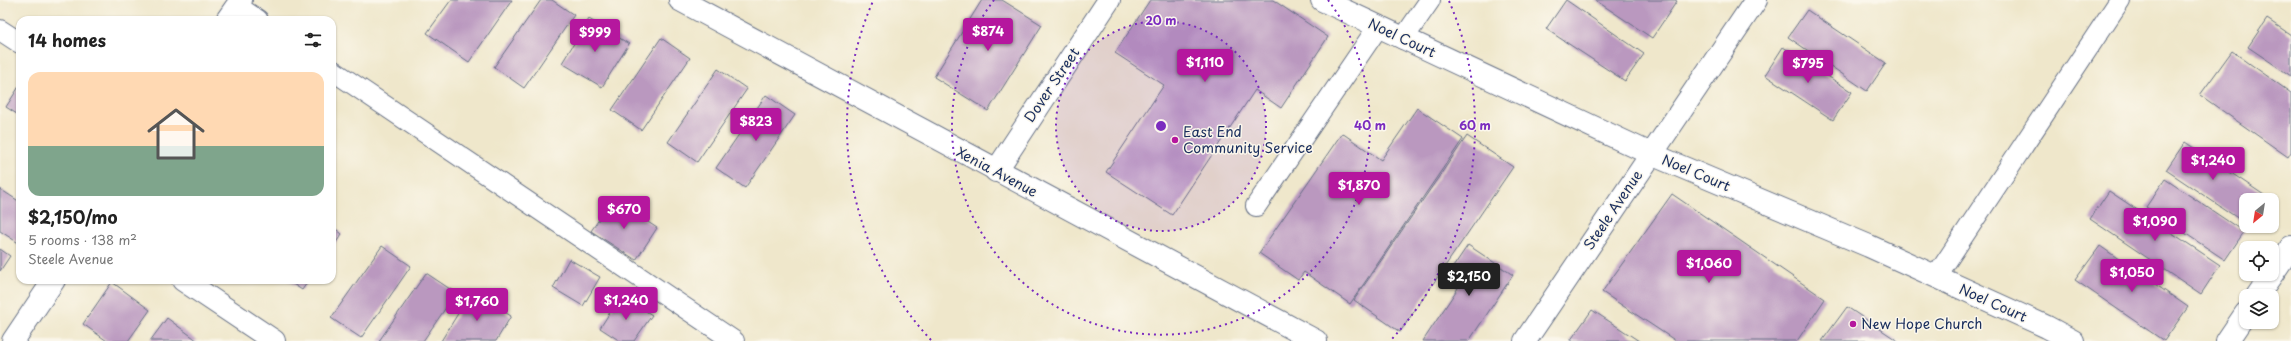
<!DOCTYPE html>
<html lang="en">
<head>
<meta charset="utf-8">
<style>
	body { margin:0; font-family:"Playpen Sans",sans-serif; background:#f6f6f6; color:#222; height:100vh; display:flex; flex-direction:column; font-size:15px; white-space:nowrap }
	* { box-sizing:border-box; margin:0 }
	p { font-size:13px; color:#767676 }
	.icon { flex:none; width:22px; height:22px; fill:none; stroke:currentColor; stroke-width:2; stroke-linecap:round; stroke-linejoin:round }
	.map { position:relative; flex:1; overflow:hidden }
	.drawer { position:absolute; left:16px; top:16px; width:320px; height:268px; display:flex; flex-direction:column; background:#fff; border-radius:12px; box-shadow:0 1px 3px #0004 }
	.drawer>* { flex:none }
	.needle { width:26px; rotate:210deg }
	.fabs { position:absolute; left:2239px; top:193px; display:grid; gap:8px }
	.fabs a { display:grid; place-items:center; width:40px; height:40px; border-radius:8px; background:#fff; box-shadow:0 1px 3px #0004; font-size:20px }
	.price { position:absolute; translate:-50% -34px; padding:0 9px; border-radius:4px; background:#b5179e; color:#fff; font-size:13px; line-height:26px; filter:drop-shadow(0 1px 2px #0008) }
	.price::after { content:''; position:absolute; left:50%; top:24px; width:12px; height:9px; margin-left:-6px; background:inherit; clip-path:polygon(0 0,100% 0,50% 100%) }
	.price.active { background:#222; color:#fff }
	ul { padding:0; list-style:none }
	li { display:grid; align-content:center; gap:8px; height:212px; padding:0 12px }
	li+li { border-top:1px solid #e0e0e0 }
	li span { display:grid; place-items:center; height:124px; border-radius:12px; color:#555 }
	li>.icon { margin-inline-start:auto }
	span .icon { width:72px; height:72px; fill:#fffc; stroke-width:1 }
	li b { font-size:17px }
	h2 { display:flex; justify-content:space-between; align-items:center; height:48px; padding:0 12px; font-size:17px }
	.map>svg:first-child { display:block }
	.building { fill:#ba98bf }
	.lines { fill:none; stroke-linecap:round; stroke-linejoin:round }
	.service-casing { stroke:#656f84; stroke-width:22 }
	.minor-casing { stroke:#656f84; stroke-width:24 }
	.tertiary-casing { stroke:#656f84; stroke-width:24 }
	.service { stroke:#fff; stroke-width:20 }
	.minor { stroke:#fff; stroke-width:22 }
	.tertiary { stroke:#fff; stroke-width:22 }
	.ring { fill:none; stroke:#7b2cbf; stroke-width:2; stroke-dasharray:2 4 }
	.poi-dot { fill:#b5179e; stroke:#fbf7ec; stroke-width:1.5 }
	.labels { text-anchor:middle; stroke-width:3; stroke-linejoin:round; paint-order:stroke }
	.street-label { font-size:14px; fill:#1b2f5e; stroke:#fbf7ec }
	.poi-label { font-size:14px; fill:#1b2f5e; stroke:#fbf7ec; text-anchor:start }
	.centre { fill:#7b2cbf; stroke:#fbf7ec; stroke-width:2 }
	.ring-label { font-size:12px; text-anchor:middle; font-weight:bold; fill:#7b2cbf; stroke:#fbf7ec; stroke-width:3; stroke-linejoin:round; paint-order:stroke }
</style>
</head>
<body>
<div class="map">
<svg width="2291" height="341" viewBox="0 0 2291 341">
	<rect width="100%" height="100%" fill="#fbf7ec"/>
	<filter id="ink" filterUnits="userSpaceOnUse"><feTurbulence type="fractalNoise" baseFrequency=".025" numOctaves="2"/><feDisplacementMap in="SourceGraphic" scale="8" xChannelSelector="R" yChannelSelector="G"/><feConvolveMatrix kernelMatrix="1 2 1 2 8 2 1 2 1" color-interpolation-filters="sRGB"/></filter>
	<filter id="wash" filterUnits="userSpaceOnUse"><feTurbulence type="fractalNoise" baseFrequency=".012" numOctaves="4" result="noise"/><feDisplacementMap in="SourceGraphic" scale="16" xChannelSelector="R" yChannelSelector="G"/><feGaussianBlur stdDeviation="0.9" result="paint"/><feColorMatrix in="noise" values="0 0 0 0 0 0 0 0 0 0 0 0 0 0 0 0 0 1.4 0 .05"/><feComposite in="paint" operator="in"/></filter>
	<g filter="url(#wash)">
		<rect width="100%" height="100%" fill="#efe7cb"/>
		<g id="blocks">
			<path class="building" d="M 451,0 L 512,0 L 469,62 L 427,33 Z
				M 541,0 L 552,0 L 574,15 L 524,88 L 494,67 Z
				M 982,0 L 1002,0 L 1042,25 L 988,111 L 934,77 Z
				M 1150,0 L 1273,0 L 1328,37 L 1281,108 L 1255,90 L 1172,215 L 1106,172 L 1164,85 L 1115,53 Z
				M 1566,0 L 1644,54 L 1625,81 L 1546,29 Z
				M 1595,0 L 1675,0 L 1677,1 L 1652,38 Z
				M 1807,10 L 1886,63 L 1867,91 L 1788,37 Z
				M 589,19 L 629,44 L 602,87 L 562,63 Z
				M 2267,19 L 2291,35 L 2291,76 L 2248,47 Z
				M 661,38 L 690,58 L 641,130 L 612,110 Z
				M 1783,47 L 1852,92 L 1833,120 L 1765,75 Z
				M 2232,51 L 2291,93 L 2291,152 L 2288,157 L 2200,95 Z
				M 718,69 L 747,89 L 697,162 L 668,142 Z
				M 20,85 L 20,116 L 6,107 Z
				M 766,95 L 795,115 L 745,188 L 716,168 Z
				M 1417,108 L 1463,139 L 1350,304 L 1304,272 L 1298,280 L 1259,253 L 1342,133 L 1381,160 Z
				M 1467,136 L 1513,167 L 1400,332 L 1354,300 Z
				M 2185,142 L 2264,195 L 2261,200 L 2246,200 L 2245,223 L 2166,170 Z
				M 2165,179 L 2244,232 L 2225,260 L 2146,207 Z
				M 0,189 L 20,202 L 20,244 L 0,231 Z
				M 2109,191 L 2220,265 L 2201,294 L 2090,219 Z
				M 1672,194 L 1825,299 L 1797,341 L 1676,341 L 1602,292 Z
				M 613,199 L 657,228 L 636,260 L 591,231 Z
				M 332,226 L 342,234 L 332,248 Z
				M 1468,245 L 1513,275 L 1469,341 L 1423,341 L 1458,288 L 1445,279 Z
				M 382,246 L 411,266 L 361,338 L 331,318 Z
				M 2100,246 L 2188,307 L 2164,341 L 2075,280 Z
				M 0,249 L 10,256 L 0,271 Z
				M 569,259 L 600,277 L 583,306 L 553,288 Z
				M 426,273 L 456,293 L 423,341 L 379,341 Z
				M 287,280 L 309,280 L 302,290 Z
				M 112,282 L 150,310 L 128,341 L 107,341 L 83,324 Z
				M 472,291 L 511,316 L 496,341 L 441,341 Z
				M 621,295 L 652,315 L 634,341 L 620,341 L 600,328 Z
				M 1847,307 L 1898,341 L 1822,341 Z
				M 1592,310 L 1639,341 L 1570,341 Z
				M 167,318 L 198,341 L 150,341 Z"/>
		</g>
	</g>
	<g filter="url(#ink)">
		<use href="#blocks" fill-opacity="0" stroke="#656f84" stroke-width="1"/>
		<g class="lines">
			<defs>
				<path id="service" d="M 237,6 L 258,20
					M 0,30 L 20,43
					M 1403,39 L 1430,0
					M 332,70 L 734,341
					M 1256,206 L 1378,27
					M 1936,277 L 2120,0"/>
				<path id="minor" d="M 1322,0 L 1651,154 L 1869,246 L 2047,327 L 2073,341
					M 227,20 L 241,0
					M 996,171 L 1109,0
					M 183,280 L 274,341
					M 2257,296 L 2291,247
					M 13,341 L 54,280
					M 1525,341 L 1756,0
					M 2227,341 L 2246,313"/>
				<path id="tertiary" d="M 680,0 L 1316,341"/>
			</defs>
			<use href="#service" class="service-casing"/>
			<use href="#minor" class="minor-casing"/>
			<use href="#tertiary" class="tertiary-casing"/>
			<use href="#service" class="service"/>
			<use href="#minor" class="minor"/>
			<use href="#tertiary" class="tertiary"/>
		</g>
	</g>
	<circle cx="1161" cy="126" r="105" fill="#7b2cbf" fill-opacity=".12"/>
	<g class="ring">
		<circle cx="1161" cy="126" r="105"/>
		<path d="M1328 0A209 209 0 1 1 994 0"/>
		<path d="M931 340A314 314 0 0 1 873 1M1449 1A314 314 0 0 1 1391 340"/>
	</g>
	<g class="poi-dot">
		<circle cx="1175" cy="140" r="4"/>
		<circle cx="1853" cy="324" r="4"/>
	</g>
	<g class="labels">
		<g class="street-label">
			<text transform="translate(1402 38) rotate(25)" y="5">Noel Court</text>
			<text transform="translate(1052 85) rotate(-56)" y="5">Dover Street</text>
			<text transform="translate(997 172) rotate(28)" y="5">Xenia Avenue</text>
			<text transform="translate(1696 173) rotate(23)" y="5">Noel Court</text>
			<text transform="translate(1613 210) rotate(-56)" y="5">Steele Avenue</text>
			<text transform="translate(1993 303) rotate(24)" y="5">Noel Court</text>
		</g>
		<g class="poi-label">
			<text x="1183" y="137">East End<tspan x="1183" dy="16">Community Service</tspan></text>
			<text x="1861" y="329">New Hope Church</text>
		</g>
	</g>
	<circle cx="1161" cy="126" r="6" class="centre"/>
	<g class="ring-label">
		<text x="1161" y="25">20 m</text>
		<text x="1370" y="130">40 m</text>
		<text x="1475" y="130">60 m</text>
	</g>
</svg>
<div class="fabs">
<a><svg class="needle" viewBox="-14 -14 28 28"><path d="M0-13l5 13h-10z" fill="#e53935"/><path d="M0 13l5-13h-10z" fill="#767676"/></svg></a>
<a><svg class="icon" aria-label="locate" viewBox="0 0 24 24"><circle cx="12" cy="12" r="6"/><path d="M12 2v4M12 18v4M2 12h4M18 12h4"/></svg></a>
<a><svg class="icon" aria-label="layers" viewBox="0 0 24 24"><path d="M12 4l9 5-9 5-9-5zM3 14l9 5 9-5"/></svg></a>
</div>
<b class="price" style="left:988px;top:52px">$874</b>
<b class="price" style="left:595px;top:53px">$999</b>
<b class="price" style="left:1205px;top:83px">$1,110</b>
<b class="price" style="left:1808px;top:84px">$795</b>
<b class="price" style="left:756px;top:142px">$823</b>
<b class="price" style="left:2213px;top:181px">$1,240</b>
<b class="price" style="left:1359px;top:206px">$1,870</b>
<b class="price" style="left:624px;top:230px">$670</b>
<b class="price" style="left:2155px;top:242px">$1,090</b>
<b class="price" style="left:1709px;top:284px">$1,060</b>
<b class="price" style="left:2132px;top:293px">$1,050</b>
<b class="price active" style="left:1469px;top:297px">$2,150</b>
<b class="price" style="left:626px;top:321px">$1,240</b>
<b class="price" style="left:477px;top:322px">$1,760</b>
<section class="drawer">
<h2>14 homes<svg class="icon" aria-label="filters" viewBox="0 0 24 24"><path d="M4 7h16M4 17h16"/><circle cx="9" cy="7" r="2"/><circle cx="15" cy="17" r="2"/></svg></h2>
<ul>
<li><span style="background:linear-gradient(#ffd9b3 60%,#7fa58c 0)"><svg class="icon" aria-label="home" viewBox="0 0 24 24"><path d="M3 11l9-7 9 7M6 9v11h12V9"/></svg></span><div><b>$2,150/mo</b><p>5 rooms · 138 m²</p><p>Steele Avenue</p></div></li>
</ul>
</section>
</div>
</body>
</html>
